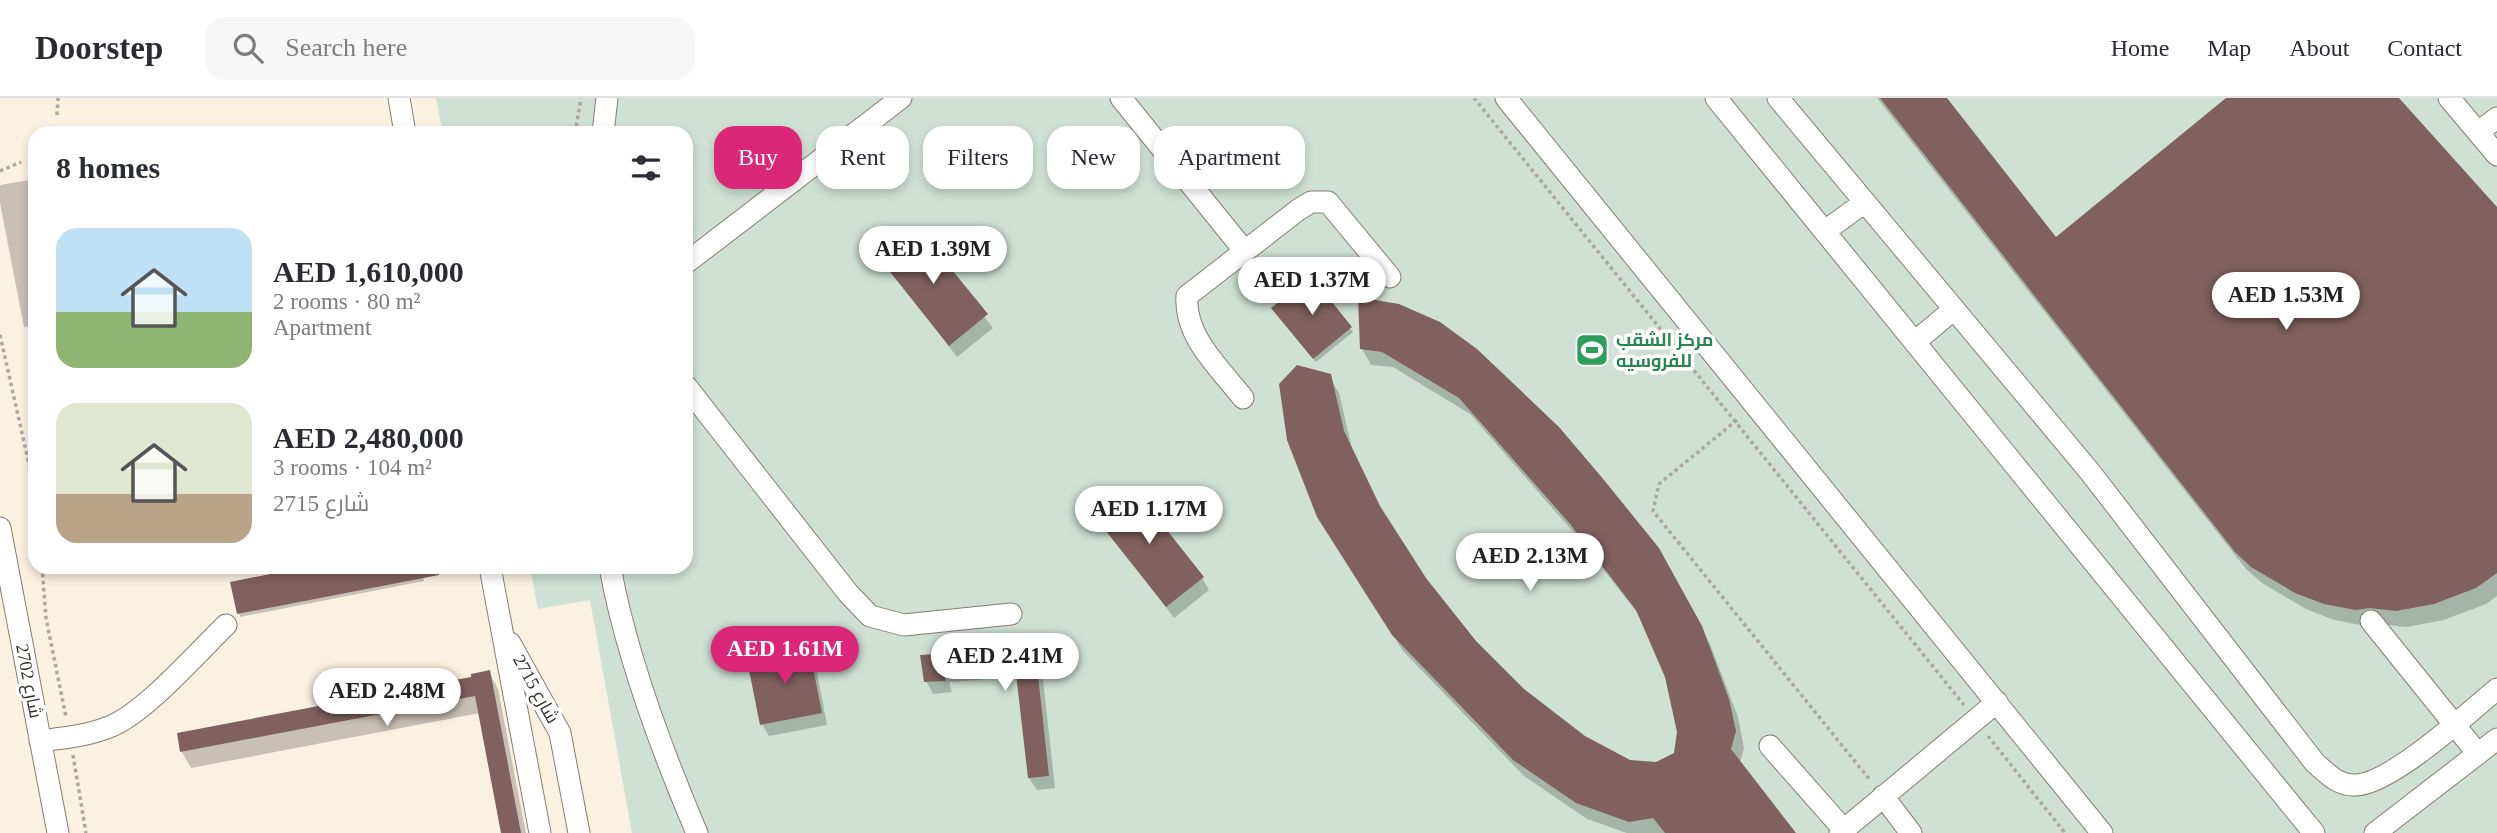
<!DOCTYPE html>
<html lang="en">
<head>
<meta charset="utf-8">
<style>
	body { margin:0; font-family:"Times New Roman",Cairo,serif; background:#f7f7f7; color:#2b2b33; height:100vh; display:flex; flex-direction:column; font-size:26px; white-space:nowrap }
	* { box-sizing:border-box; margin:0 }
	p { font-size:23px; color:#7c7c81 }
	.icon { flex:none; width:38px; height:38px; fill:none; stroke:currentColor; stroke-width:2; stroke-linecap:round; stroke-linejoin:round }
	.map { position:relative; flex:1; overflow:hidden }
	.panel { position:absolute; left:28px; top:28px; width:665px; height:448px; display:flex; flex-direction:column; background:#fff; border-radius:21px; box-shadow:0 4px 10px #0003 }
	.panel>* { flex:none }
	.top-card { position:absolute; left:714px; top:28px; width:665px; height:63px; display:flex; gap:14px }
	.price { position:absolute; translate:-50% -60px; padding:0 16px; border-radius:24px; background:#fff; color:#222; font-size:23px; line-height:46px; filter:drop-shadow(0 2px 4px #0008) }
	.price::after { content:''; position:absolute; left:50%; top:42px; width:21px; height:16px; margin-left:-10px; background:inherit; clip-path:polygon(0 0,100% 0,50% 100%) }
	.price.selected { background:#db2777; color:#fff }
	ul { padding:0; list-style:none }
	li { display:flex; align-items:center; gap:21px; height:175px; padding:0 28px }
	li span { display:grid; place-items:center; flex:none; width:196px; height:140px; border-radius:21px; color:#555 }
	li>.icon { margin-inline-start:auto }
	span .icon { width:84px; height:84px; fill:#fffc; stroke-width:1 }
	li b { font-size:30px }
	h2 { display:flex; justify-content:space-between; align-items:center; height:84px; padding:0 28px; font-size:30px }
	.chip { padding:0 24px; border-radius:21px; background:#fff; box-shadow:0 4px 10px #0003; font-size:24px; line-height:63px }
	.chip.selected { background:#db2777; color:#fff }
	header { display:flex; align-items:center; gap:42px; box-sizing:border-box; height:98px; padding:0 35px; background:#fff; border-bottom:2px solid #e1e1e2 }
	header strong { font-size:33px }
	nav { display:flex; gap:38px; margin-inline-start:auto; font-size:24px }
	.search { width:490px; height:63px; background:#f7f7f7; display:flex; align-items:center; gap:18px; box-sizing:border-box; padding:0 24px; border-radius:21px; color:#7c7c81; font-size:26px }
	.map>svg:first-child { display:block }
	.green { fill:#cee1d4 }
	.shadow { fill:#0003 }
	.building { fill:#80615f }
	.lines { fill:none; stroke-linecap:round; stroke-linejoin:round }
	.minor-casing { stroke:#867d6f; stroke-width:23 }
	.path { stroke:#aea69a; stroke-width:3.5; stroke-dasharray:3.5 3.5; stroke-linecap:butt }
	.minor { stroke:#fff; stroke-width:21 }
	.labels { text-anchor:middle; stroke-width:7; stroke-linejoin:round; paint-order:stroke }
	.leisure-label { font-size:18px; font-weight:bold; fill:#27864d; stroke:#fff; text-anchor:start }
	.street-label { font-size:18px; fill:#34302a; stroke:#fff }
</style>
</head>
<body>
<header>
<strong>Doorstep</strong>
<div class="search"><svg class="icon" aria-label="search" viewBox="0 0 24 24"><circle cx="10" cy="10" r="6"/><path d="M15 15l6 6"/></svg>Search here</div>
<nav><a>Home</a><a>Map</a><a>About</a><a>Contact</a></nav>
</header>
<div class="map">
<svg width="2497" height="735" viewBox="0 0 2497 735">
	<rect width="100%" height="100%" fill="#fbf1e1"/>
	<path class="green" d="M 436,0 L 2497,0 L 2497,735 L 632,735 L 590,502 L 538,511 L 530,469 L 686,469 L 686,35 L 443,35 Z"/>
	<path class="shadow" d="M 1877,0 L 1944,0 L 2055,141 L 2229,0 L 2396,0 L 2497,112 L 2497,498 L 2486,506 L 2444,522 L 2406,529 L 2380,526 L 2366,528 L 2334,522 L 2306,511 L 2262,485 L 2246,471 Z
		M 332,31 L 334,35 L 310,35 Z
		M 35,81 L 35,227 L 24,229 L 0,105 L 0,87 Z
		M 917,131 L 993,230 L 957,259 L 881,160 Z
		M 1310,180 L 1353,234 L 1316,264 L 1276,213 Z
		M 1360,201 L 1658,451 L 1710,546 L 1738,619 L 1744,650 L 1740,665 L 1794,735 L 1627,735 L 1587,721 L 1524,678 L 1403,553 L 1329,435 L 1329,278 L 1339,295 L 1352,351 L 1385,419 L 1425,481 L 1474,544 L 1523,592 L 1584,639 L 1630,664 L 1657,666 L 1675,656 L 1679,633 L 1667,579 L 1642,521 L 1582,444 L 1470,316 L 1393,269 L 1371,267 L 1362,251 Z
		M 35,269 L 35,300 L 29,270 Z
		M 1097,418 L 1202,480 L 1209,492 L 1174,520 Z
		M 315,469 L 421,469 L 424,483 L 240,519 L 232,485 Z
		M 808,551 L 815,564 L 827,627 L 769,638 L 762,626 Z
		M 1034,551 L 1041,564 L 1055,690 L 1037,692 L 1029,680 L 1018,579 L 949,584 L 952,594 L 933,596 L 926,583 L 922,559 Z
		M 489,574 L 498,591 L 526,735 L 503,735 L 480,615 L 191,670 L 182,654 L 179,636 L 473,580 Z"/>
	<path class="building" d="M 1880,0 L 1947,0 L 2056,139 L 2226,0 L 2399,0 L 2497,109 L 2497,475 L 2476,490 L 2434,506 L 2396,513 L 2370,510 L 2356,512 L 2324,506 L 2295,495 L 2251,469 L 2235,454 Z
		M 917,129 L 988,216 L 949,248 L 879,160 Z
		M 1311,178 L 1352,229 L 1313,261 L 1271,210 Z
		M 1358,199 L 1399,206 L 1440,224 L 1477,251 L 1559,329 L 1604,382 L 1659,450 L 1702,528 L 1729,601 L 1736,633 L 1731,651 L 1796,735 L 1665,735 L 1653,720 L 1629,724 L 1576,705 L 1513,662 L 1392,537 L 1317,419 L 1287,342 L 1279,286 L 1297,267 L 1331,276 L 1344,333 L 1380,408 L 1426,480 L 1476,543 L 1524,591 L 1585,638 L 1630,662 L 1656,664 L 1674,655 L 1677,634 L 1665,579 L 1636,512 L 1571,427 L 1459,300 L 1382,254 L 1360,251 Z
		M 1132,388 L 1204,479 L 1166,509 L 1094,418 Z
		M 306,469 L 439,469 L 439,477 L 237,516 L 230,484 Z
		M 809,549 L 822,615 L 760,627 L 747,562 Z
		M 1035,550 L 1049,678 L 1028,680 L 1015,567 L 943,572 L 946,583 L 924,584 L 920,557 Z
		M 490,572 L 521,735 L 501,735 L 475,598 L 180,654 L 177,635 L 471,579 L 471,576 Z"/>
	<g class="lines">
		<defs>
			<path id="minor" d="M 399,0 L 405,35
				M 1121,0 L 1243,151
				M 1506,0 L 2102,735
				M 1716,0 L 2314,735
				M 1778,0 L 2090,374 L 2315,665 C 2328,676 2338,688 2356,687 C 2391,686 2468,615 2497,591
				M 2449,0 L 2497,57
				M 2478,34 L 2497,20
				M 603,35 L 607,0
				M 1825,133 L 1865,104
				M 686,165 L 901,0
				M 1915,244 L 1954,211
				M 686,288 L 848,495 L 870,518 L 904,527 L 1011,516
				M 1243,300 C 1220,270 1184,239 1187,198 L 1298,112 L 1311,104 L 1328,104 L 1390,179
				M 0,430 L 58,735
				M 490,469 L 540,735
				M 610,469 C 626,557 662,653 697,735
				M 2371,523 L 2478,656
				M 510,545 L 560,635 L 579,735
				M 40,643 C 63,640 87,638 109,629 C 144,616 198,554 226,527
				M 1770,648 L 1844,732
				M 1883,698 L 1911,735
				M 1840,735 L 1997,604
				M 2375,735 L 2497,641"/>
		</defs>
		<use href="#minor" class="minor-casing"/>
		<path class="path" d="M 1474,0 L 1964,607
			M 57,17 L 58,0
			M 575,35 L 581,0
			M 0,73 L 21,64
			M 0,237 L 35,393
			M 1737,322 L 1659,386 L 1653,413 L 1870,682
			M 42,469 L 46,520 L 66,619
			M 1988,638 L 2065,735
			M 73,657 L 86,735"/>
		<use href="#minor" class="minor"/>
	</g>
	<defs>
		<symbol id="stadium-square" viewBox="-11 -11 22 22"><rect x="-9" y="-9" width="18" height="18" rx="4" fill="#2e9e5b" stroke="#fff"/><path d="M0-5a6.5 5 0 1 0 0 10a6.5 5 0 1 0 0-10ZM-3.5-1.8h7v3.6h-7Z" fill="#fff"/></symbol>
	</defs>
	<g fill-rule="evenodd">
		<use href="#stadium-square" x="1573" y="233" width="38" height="38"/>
	</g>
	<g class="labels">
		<g class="leisure-label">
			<text x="1616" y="248">مركز الشقب<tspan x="1616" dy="21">للفروسيه</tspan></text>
		</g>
		<g class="street-label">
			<text transform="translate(29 583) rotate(79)" y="6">شارع 2702</text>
			<text transform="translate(536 591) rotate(61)" y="6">شارع 2715</text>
		</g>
	</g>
</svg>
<b class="price" style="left:933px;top:188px">AED 1.39M</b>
<b class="price" style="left:1312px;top:219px">AED 1.37M</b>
<b class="price" style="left:2286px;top:234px">AED 1.53M</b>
<b class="price" style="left:1149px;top:448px">AED 1.17M</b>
<b class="price" style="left:1530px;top:495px">AED 2.13M</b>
<b class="price selected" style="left:785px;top:588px">AED 1.61M</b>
<b class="price" style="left:1005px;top:595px">AED 2.41M</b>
<b class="price" style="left:387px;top:630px">AED 2.48M</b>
<div class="top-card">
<a class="chip selected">Buy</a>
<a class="chip">Rent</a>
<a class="chip">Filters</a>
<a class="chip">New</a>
<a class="chip">Apartment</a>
</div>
<section class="panel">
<h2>8 homes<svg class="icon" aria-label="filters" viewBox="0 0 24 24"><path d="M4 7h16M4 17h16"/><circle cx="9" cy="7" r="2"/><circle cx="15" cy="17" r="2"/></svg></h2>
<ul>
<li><span style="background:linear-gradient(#bfe0f5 60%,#8fb573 0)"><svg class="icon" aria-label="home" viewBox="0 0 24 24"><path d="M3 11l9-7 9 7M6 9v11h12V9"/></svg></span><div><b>AED 1,610,000</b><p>2 rooms · 80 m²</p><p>Apartment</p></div></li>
<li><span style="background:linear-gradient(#dfe7d0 65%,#b9a48a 0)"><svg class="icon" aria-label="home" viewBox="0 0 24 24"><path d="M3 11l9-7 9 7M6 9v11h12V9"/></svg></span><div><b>AED 2,480,000</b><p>3 rooms · 104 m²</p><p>شارع 2715</p></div></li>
</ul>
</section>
</div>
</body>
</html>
